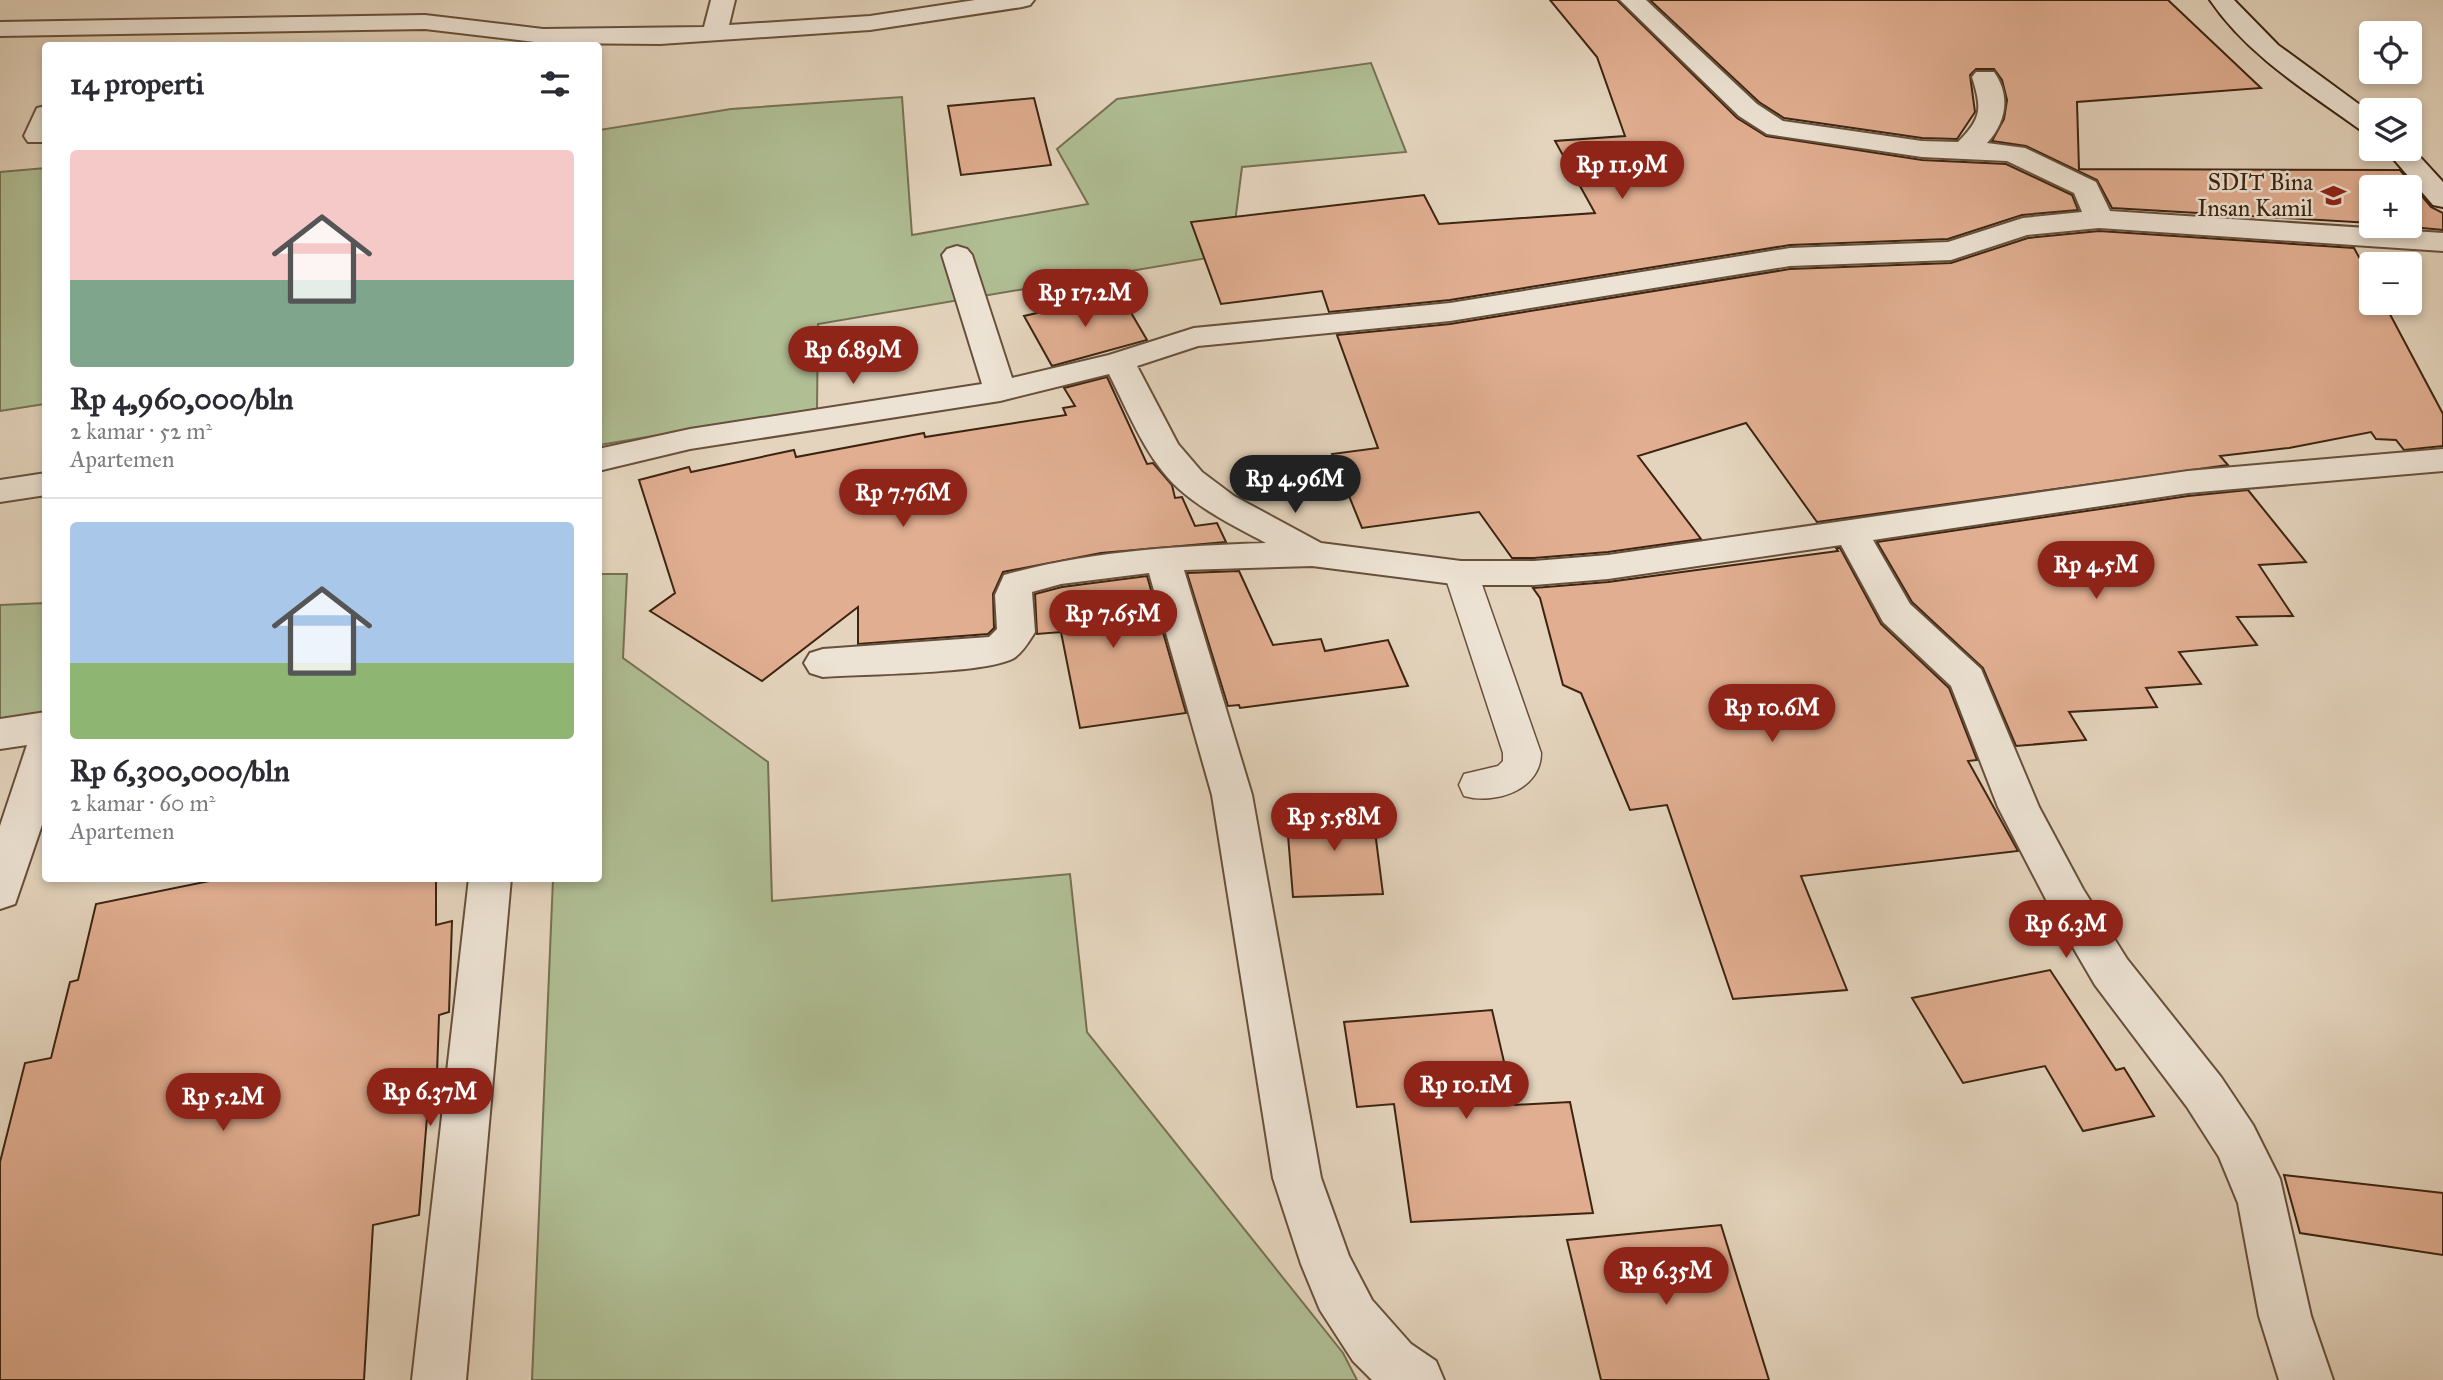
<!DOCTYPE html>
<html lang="id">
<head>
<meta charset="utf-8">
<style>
	body { margin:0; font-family:"IM FELL Great Primer",serif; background:#f7f7f7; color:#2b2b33; height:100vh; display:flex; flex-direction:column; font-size:26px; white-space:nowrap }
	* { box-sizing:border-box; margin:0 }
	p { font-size:23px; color:#7c7c81 }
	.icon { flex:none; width:38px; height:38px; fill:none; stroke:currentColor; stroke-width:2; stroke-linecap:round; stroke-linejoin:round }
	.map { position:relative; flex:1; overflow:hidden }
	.panel { position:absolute; left:42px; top:42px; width:560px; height:840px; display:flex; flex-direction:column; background:#fff; border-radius:7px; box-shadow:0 4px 10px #0003 }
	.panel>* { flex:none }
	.buttons { position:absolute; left:2359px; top:21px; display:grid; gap:14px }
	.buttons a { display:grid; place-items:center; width:63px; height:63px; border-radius:7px; background:#fff; box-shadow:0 4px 10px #0003; font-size:35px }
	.price { position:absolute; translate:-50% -60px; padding:0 16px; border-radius:24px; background:#8f2418; color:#fff; font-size:23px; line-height:46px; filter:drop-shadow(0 2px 4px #0008) }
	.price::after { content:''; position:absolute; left:50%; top:42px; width:21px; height:16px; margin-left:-10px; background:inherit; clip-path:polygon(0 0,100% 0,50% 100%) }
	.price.on { background:#222; color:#fff }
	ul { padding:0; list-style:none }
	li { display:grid; align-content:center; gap:14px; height:371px; padding:0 28px }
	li+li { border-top:2px solid #e1e1e2 }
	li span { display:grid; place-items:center; height:217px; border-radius:7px; color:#555 }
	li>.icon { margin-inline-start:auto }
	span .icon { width:126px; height:126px; fill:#fffc; stroke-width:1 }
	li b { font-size:30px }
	h2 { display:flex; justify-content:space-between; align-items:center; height:84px; padding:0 28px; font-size:30px }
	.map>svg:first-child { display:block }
	.green { fill:#b0be94; stroke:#767152; stroke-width:2 }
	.building { fill:#e1ae91; stroke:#3d2410; stroke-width:2 }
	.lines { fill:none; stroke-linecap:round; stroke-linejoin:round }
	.lane-casing { stroke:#67503b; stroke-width:3 }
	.street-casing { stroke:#67503b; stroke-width:4 }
	.secondary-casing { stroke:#3d2410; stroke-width:4 }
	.lane { fill:#ede3d4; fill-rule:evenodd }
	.street { fill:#ede3d4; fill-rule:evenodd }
	.secondary { fill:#ede3d4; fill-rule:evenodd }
	.labels { text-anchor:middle; stroke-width:5; stroke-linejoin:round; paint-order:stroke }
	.far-poi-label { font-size:23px; fill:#3d2410; stroke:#ede3d4; text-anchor:end }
</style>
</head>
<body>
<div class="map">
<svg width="2443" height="1380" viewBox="0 0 2443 1380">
	<rect width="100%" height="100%" fill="#e4d4bd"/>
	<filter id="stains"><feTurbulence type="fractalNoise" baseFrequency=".00286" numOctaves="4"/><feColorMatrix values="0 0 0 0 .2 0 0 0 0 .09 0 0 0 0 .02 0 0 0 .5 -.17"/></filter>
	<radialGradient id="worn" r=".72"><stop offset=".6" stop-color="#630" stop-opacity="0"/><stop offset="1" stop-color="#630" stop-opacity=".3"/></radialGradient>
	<path class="green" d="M 1371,63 L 1406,152 L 1242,167 L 1231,254 L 818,324 L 817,409 L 599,445 L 599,130 L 731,109 L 902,97 L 912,235 L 1088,204 L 1057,149 L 1117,99 Z
		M 45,168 L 45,404 L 0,411 L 0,172 Z
		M 599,574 L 627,574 L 623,658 L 768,762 L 772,901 L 1070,874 L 1087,1032 L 1343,1353 L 1357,1380 L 532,1380 L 553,879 L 598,878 Z
		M 45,603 L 45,716 L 0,723 L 0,605 Z"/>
	<path class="building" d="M 1550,0 L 1617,0 L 1737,118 L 1766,136 L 1922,160 L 2006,164 L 2072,195 L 2078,210 L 2022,215 L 1948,239 L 1790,245 L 1450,300 L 1329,312 L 1322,291 L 1221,304 L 1191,222 L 1424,195 L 1439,224 L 1595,213 L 1555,141 L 1625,136 L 1597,57 Z
		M 1650,0 L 2168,0 L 2261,88 L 2077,102 L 2079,169 L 2400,170 L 2431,207 L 2443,213 L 2443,230 L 2401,226 L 2410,226 L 2410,187 L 2371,187 L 2371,223 L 2112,208 L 2097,180 L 2026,146 L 1992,141 L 2004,119 L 2007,100 L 2002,80 L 1994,69 L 1976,69 L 1970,75 L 1975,112 L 1957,139 L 1922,138 L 1784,118 L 1759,102 Z
		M 1034,98 L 1051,165 L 961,175 L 948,106 Z
		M 2099,231 L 2354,248 L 2371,279 L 2371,303 L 2384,303 L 2443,414 L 2443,446 L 2404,450 L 2396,440 L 2376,439 L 2371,432 L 2289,448 L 2220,456 L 2228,465 L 1817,522 L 1746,423 L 1638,456 L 1701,539 L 1608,552 L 1534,558 L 1512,558 L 1479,512 L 1362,528 L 1332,454 L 1378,448 L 1337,335 L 1450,324 L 1790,269 L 1951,263 L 2028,238 Z
		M 1120,294 L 1147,340 L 1052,366 L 1024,316 Z
		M 1107,377 L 1147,464 L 1153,463 L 1172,485 L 1175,498 L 1182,497 L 1195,526 L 1217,523 L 1226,542 L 1101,553 L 1003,572 L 993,594 L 994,628 L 988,634 L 858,644 L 858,607 L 762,681 L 650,611 L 675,593 L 639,480 L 689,467 L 691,472 L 794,450 L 796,457 L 924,433 L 925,437 L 1066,415 L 1063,408 L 1075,406 L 1064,388 Z
		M 2248,490 L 2306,562 L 2259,565 L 2293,616 L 2237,617 L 2257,645 L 2179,652 L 2201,684 L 2146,688 L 2157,707 L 2069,712 L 2086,740 L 2016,746 L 1983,668 L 1912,602 L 1877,542 L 2188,496 Z
		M 1836,548 L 1840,548 L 1881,624 L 1949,688 L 1977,760 L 1968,761 L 2018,851 L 1801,876 L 1847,990 L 1733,999 L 1667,805 L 1630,810 L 1581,693 L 1563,685 L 1540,598 L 1533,588 L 1608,582 L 1838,551 Z
		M 1239,571 L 1273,645 L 1321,639 L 1325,651 L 1388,640 L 1408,686 L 1240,708 L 1239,705 L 1228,706 L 1187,573 Z
		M 1147,576 L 1186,713 L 1080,728 L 1061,632 L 1037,634 L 1035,594 L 1062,587 Z
		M 1372,808 L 1383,894 L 1293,897 L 1286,811 Z
		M 224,878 L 436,878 L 436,925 L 452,921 L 449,1012 L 439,1015 L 436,1103 L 428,1105 L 419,1215 L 373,1225 L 364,1380 L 0,1380 L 0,1162 L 25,1063 L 51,1058 L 70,982 L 78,980 L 96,904 Z
		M 2050,970 L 2116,1070 L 2124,1068 L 2154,1116 L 2083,1131 L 2045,1066 L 1963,1083 L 1912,998 Z
		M 1492,1010 L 1514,1105 L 1570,1102 L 1593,1213 L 1411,1222 L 1394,1104 L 1357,1107 L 1344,1022 Z
		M 2284,1175 L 2443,1193 L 2443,1255 L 2300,1233 Z
		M 1721,1225 L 1769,1380 L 1601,1380 L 1567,1240 Z"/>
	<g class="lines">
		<defs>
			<path id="lane" d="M 1461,561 L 1473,565 L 1478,573 L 1541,753 C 1541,790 1495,805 1464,796 L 1459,785 L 1464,774 L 1498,766 L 1503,761 L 1503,753 L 1444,573 L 1449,565 Z"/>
			<path id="street" d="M 711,0 L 735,0 L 729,25 L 870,16 L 975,0 L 1034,0 L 1030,5 L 1022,7 L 870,30 L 660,44 L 543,43 L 425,29 L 0,36 L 0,22 L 425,15 L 543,29 L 704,27 Z
				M 1620,0 L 1646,0 L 1757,104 L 1783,121 L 1922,141 L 1958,142 C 1982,118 1982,109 1972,77 L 1976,72 L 1994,72 C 2011,96 2006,122 1987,143 L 2025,148 L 2096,182 L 2110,211 L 2443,233 L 2443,251 L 2099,228 L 2027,235 L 1951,260 L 1790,266 L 1450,321 L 1198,346 L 1137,366 L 1178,444 L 1202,472 L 1234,496 L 1321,543 L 1461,561 L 1534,561 L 1608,555 L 2188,471 L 2443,449 L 2443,471 L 2188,493 L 1873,540 L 1910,604 L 1981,669 L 2039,807 L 2083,889 L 2127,959 L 2221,1077 L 2253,1125 L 2280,1179 L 2311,1316 L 2333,1380 L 2279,1380 L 2259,1316 L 2238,1203 L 2219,1157 L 2187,1107 L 2095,985 L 2053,913 L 1998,807 L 1951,686 L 1883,622 L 1841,545 L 1608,579 L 1534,585 L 1461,585 L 1312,566 L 1184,570 L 1252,795 L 1321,1178 L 1349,1256 L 1372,1300 L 1411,1344 L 1436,1361 L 1444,1380 L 1372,1380 L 1353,1361 L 1320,1310 L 1301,1264 L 1273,1178 L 1212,795 L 1149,573 L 1061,584 L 1032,592 L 1035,632 C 1030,640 1023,652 1014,658 C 987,674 861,674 823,677 L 810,673 L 804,663 L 810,653 L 823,649 L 989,637 L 997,629 L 995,595 L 1004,575 C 1090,551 1177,546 1266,543 C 1236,527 1205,512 1179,489 C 1146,459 1129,413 1109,374 L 1000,401 L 690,449 L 598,471 L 598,449 L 690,429 L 982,384 L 942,255 L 947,249 L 957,246 L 967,249 L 972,255 L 1012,378 L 1109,355 L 1194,328 L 1450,303 L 1790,248 L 1948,242 L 2023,218 L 2082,212 L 2074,193 L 2007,161 L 1922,157 L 1767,134 L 1739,116 Z
				M 46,106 L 46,142 L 28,142 L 24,136 L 37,108 Z
				M 46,473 L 46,495 L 0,502 L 0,480 Z
				M 46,712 L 46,813 L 15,904 L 0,909 L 0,826 L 27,745 L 0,749 L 0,719 Z
				M 469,878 L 511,878 L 466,1380 L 412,1380 Z"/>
			<path id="secondary" d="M 2210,0 L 2234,0 L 2278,45 L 2371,113 L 2371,133 L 2362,131 C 2308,92 2248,56 2210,0 Z
				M 2410,146 L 2443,182 L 2443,207 L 2433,205 L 2385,149 L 2410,149 Z"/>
		</defs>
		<use href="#lane" class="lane-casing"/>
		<use href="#street" class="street-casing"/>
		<use href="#secondary" class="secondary-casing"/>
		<use href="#lane" class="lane"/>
		<use href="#street" class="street"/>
		<use href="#secondary" class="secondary"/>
	</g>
	<defs>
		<symbol id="school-bare" viewBox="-9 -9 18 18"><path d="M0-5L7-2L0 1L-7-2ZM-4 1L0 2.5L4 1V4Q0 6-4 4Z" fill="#8f2418" stroke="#ede3d4" stroke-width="2.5" paint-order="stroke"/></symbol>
	</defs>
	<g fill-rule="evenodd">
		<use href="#school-bare" x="2316" y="178" width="35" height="35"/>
	</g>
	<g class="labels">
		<g class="far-poi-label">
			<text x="2313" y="190">SDIT Bina<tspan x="2313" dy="26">Insan Kamil</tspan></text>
		</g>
	</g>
	<rect width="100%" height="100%" filter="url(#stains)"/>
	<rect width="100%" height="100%" fill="url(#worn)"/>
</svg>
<div class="buttons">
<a><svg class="icon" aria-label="locate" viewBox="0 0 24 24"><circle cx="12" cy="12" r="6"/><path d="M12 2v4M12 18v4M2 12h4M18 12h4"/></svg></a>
<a><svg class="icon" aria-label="layers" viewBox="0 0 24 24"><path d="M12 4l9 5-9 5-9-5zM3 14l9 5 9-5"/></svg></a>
<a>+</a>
<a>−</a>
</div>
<b class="price" style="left:1622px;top:201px">Rp 11.9M</b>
<b class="price" style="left:1085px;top:329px">Rp 17.2M</b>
<b class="price" style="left:853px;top:386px">Rp 6.89M</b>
<b class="price on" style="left:1295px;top:515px">Rp 4.96M</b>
<b class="price" style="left:903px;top:529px">Rp 7.76M</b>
<b class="price" style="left:2096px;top:601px">Rp 4.5M</b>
<b class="price" style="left:1113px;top:650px">Rp 7.65M</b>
<b class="price" style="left:1772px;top:744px">Rp 10.6M</b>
<b class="price" style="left:1334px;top:853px">Rp 5.58M</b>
<b class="price" style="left:2066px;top:960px">Rp 6.3M</b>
<b class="price" style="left:1466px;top:1121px">Rp 10.1M</b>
<b class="price" style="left:430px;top:1128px">Rp 6.37M</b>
<b class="price" style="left:223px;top:1133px">Rp 5.2M</b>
<b class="price" style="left:1666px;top:1307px">Rp 6.35M</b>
<section class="panel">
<h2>14 properti<svg class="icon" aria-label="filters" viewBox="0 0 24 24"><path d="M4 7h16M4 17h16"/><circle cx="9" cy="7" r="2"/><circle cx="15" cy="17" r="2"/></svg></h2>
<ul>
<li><span style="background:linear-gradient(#f6c9c9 60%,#7fa58c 0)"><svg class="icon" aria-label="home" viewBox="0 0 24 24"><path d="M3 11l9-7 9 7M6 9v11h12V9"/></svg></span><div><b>Rp 4,960,000/bln</b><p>2 kamar · 52 m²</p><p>Apartemen</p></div></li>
<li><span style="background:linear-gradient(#a9c7e8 65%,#8fb573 0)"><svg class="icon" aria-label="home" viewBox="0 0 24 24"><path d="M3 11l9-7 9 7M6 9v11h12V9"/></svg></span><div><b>Rp 6,300,000/bln</b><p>2 kamar · 60 m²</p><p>Apartemen</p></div></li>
</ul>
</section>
</div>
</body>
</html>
